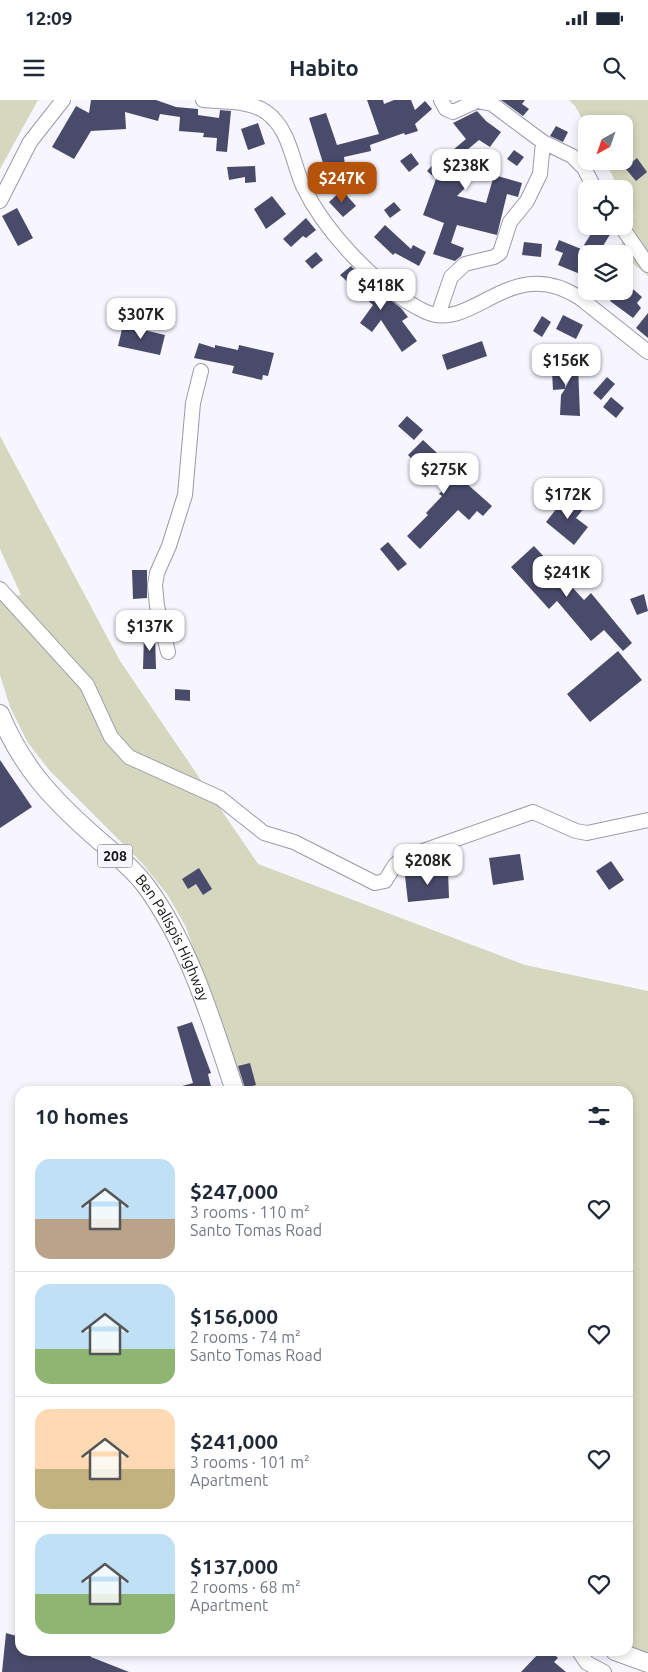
<!DOCTYPE html>
<html lang="en">
<head>
<meta charset="utf-8">
<style>
	body { margin:0; font-family:Ubuntu,sans-serif; background:#f2f2f3; color:#1f2937; height:100vh; display:flex; flex-direction:column; font-size:19px; white-space:nowrap }
	* { box-sizing:border-box; margin:0 }
	p { font-size:16px; color:#747a83 }
	.icon { flex:none; width:28px; height:28px; fill:none; stroke:currentColor; stroke-width:2; stroke-linecap:round; stroke-linejoin:round }
	.map { position:relative; flex:1; overflow:hidden }
	.sheet { position:absolute; left:15px; top:986px; width:618px; height:570px; display:flex; flex-direction:column; background:#fff; border-radius:15px; box-shadow:0 2px 8px #0003 }
	.sheet>* { flex:none }
	.needle { width:32px; rotate:220deg }
	.fabs { position:absolute; left:578px; top:15px; display:grid; gap:10px }
	.fabs a { display:grid; place-items:center; width:55px; height:55px; border-radius:10px; background:#fff; box-shadow:0 2px 8px #0003; font-size:25px }
	.price { position:absolute; translate:-50% -42px; padding:0 11px; border-radius:10px; background:#fff; color:#222; font-size:16px; line-height:32px; filter:drop-shadow(0 1px 2px #0008) }
	.price::after { content:''; position:absolute; left:50%; top:30px; width:15px; height:11px; margin-left:-8px; background:inherit; clip-path:polygon(0 0,100% 0,50% 100%) }
	.price.current { background:#b45309; color:#fff }
	ul { padding:0; list-style:none }
	li { display:flex; align-items:center; gap:15px; height:125px; padding:0 20px }
	li+li { border-top:1px solid #e0e1e3 }
	li span { display:grid; place-items:center; flex:none; width:140px; height:100px; border-radius:15px; color:#555 }
	li>.icon { margin-inline-start:auto }
	span .icon { width:60px; height:60px; fill:#fffc; stroke-width:1 }
	li b { font-size:21px }
	h2 { display:flex; justify-content:space-between; align-items:center; height:60px; padding:0 20px; font-size:21px }
	.status { display:flex; justify-content:space-between; align-items:center; height:35px; padding:0 25px; background:#fff; direction:ltr }
	.status svg { height:14px; fill:currentColor }
	header { display:flex; justify-content:space-between; align-items:center; height:65px; padding:0 20px; background:#fff; font-size:22px; font-weight:700 }
	.map>svg:first-child { display:block }
	.green { fill:#d5d7be }
	.building { fill:#4a4b6b }
	.lines { fill:none; stroke-linecap:round; stroke-linejoin:round }
	.minor-casing { stroke:#9b9aa8; stroke-width:16 }
	.major-casing { stroke:#9b9aa8; stroke-width:20 }
	.minor { stroke:#fff; stroke-width:14 }
	.major { stroke:#fff; stroke-width:18 }
	.labels { text-anchor:middle; stroke-width:5; stroke-linejoin:round; paint-order:stroke }
	.shield { fill:#f7f6ff; stroke:#57575d; stroke-width:1 }
	.shield-label { font-size:14px; font-weight:bold; fill:#131318 }
	.street-label { font-size:15px; fill:#131318; stroke:#f7f6ff }
</style>
</head>
<body>
<div class="status"><b>12:09</b><svg viewBox="0 0 49 12"><path d="M0 12V9h3v3zM5 12V6h3v6zM10 12V3h3v9zM15 12V0h3v12zM26 1h20v11H26zM47 4h2v5h-2z"/></svg></div>
<header><svg class="icon" aria-label="menu" viewBox="0 0 24 24"><path d="M4 6h16M4 12h16M4 18h16"/></svg>Habito<svg class="icon" aria-label="search" viewBox="0 0 24 24"><circle cx="10" cy="10" r="6"/><path d="M15 15l6 6"/></svg></header>
<div class="map">
<svg width="648" height="1572" viewBox="0 0 648 1572">
	<rect width="100%" height="100%" fill="#f7f6ff"/>
	<path class="green" d="M 0,0 L 38,0 L 0,69 Z
		M 569,0 L 648,0 L 648,176 L 618,151 L 634,116 L 624,97 L 624,89 L 619,89 L 605,61 L 624,61 L 624,24 L 586,24 L 586,26 L 575,6 Z
		M 0,336 L 120,561 L 258,764 L 525,865 L 648,891 L 648,1553 L 628,1545 L 628,991 L 242,991 L 186,827 L 167,794 L 142,763 L 50,671 L 28,643 L 10,607 L 0,575 L 0,497 L 21,495 L 0,449 Z"/>
	<path class="building" d="M 91,0 L 156,0 L 176,7 L 198,9 L 198,15 L 219,18 L 220,10 L 231,11 L 227,52 L 216,51 L 217,38 L 203,37 L 204,33 L 179,31 L 180,17 L 160,14 L 158,21 L 125,12 L 126,29 L 91,31 L 74,59 L 52,47 L 76,6 L 89,13 Z
		M 367,0 L 383,0 L 384,4 L 394,0 L 411,0 L 415,10 L 425,1 L 432,9 L 415,24 L 418,31 L 405,35 L 404,33 L 370,45 L 371,51 L 344,57 L 347,82 L 329,85 L 326,62 L 323,63 L 309,18 L 326,13 L 337,45 L 379,34 Z
		M 501,0 L 525,0 L 522,4 L 529,9 L 523,16 Z
		M 477,11 L 486,21 L 501,32 L 490,47 L 479,40 L 454,61 L 473,80 L 457,96 L 486,103 L 494,75 L 522,83 L 518,97 L 507,94 L 497,135 L 457,125 L 451,143 L 464,148 L 461,156 L 455,161 L 433,154 L 444,123 L 423,115 L 436,79 L 427,71 L 444,53 L 447,55 L 466,39 L 453,23 Z
		M 258,23 L 265,44 L 248,50 L 241,29 Z
		M 556,26 L 568,32 L 563,42 L 550,36 Z
		M 514,50 L 524,57 L 517,66 L 507,59 Z
		M 411,53 L 419,64 L 409,72 L 400,61 Z
		M 637,58 L 647,72 L 636,81 L 625,68 Z
		M 255,66 L 256,82 L 245,83 L 245,77 L 229,80 L 227,67 Z
		M 342,90 L 356,106 L 343,117 L 329,102 Z
		M 272,96 L 286,114 L 266,129 L 254,109 Z
		M 394,102 L 401,110 L 390,118 L 384,110 Z
		M 17,108 L 33,138 L 18,146 L 2,116 Z
		M 306,118 L 316,130 L 306,138 L 303,136 L 291,147 L 283,139 Z
		M 385,125 L 411,149 L 413,145 L 426,152 L 419,166 L 395,153 L 393,155 L 374,137 Z
		M 596,126 L 601,126 L 611,133 L 598,154 L 584,145 Z
		M 559,140 L 586,151 L 586,164 L 580,174 L 558,165 L 563,153 L 555,150 Z
		M 524,142 L 542,144 L 541,157 L 522,155 Z
		M 316,152 L 323,160 L 312,169 L 305,161 Z
		M 351,166 L 362,178 L 401,208 L 408,217 L 402,221 L 417,241 L 402,252 L 381,220 L 372,232 L 360,223 L 373,205 L 340,175 Z
		M 626,183 L 642,197 L 637,203 L 641,208 L 633,218 L 610,201 L 618,191 L 624,191 Z
		M 648,213 L 648,238 L 636,228 Z
		M 563,215 L 583,225 L 576,239 L 556,229 Z
		M 542,216 L 551,222 L 542,237 L 533,231 Z
		M 123,225 L 165,235 L 160,255 L 118,246 Z
		M 482,241 L 487,256 L 447,270 L 442,255 Z
		M 199,243 L 215,248 L 215,245 L 238,250 L 239,245 L 274,253 L 268,276 L 263,275 L 262,280 L 232,273 L 234,266 L 194,258 Z
		M 551,255 L 567,256 L 565,288 L 578,265 L 580,316 L 560,315 L 561,295 L 565,289 L 553,290 Z
		M 607,277 L 615,284 L 601,300 L 593,293 Z
		M 611,297 L 624,308 L 616,318 L 603,307 Z
		M 407,316 L 423,330 L 414,340 L 398,326 Z
		M 423,340 L 450,365 L 448,367 L 492,406 L 483,416 L 477,411 L 469,420 L 458,410 L 420,449 L 407,436 L 428,415 L 426,413 L 442,396 L 439,394 L 443,390 L 408,355 Z
		M 568,394 L 585,407 L 576,418 L 588,427 L 574,445 L 546,422 Z
		M 388,442 L 407,464 L 398,471 L 380,449 Z
		M 534,446 L 584,500 L 591,493 L 632,543 L 623,551 L 604,530 L 591,541 L 557,501 L 549,509 L 511,467 Z
		M 587,462 L 600,476 L 592,483 L 580,470 Z
		M 132,470 L 147,470 L 147,498 L 133,499 Z
		M 644,494 L 648,511 L 637,515 L 630,499 Z
		M 144,534 L 155,534 L 156,569 L 143,569 Z
		M 618,551 L 642,580 L 590,622 L 567,594 Z
		M 175,589 L 190,590 L 190,601 L 175,600 Z
		M 0,660 L 32,707 L 0,728 Z
		M 520,754 L 524,780 L 493,785 L 489,758 Z
		M 611,761 L 624,780 L 609,790 L 596,771 Z
		M 199,768 L 212,789 L 203,795 L 196,784 L 188,789 L 182,779 Z
		M 426,770 L 448,770 L 449,798 L 408,802 L 405,776 L 426,773 Z
		M 192,922 L 211,973 L 208,974 L 212,991 L 175,991 L 175,988 L 193,983 L 177,927 Z
		M 250,963 L 256,985 L 245,988 L 238,966 Z
		M 6,1533 L 20,1537 L 20,1551 L 86,1551 L 91,1557 L 129,1572 L 2,1572 Z
		M 541,1551 L 551,1551 L 558,1558 L 554,1562 L 566,1572 L 521,1572 Z"/>
	<g class="lines">
		<defs>
			<path id="minor" d="M 203,0 C 225,2 248,0 266,12 C 290,29 292,61 303,86 C 325,132 379,190 426,212 C 473,233 511,152 580,198 L 648,252
				M 441,0 L 446,9 L 453,12 L 477,1 L 492,4 L 543,42 L 572,56 L 584,68 L 595,89
				M 0,101 L 30,42 L 63,0
				M 621,126 L 648,165
				M 438,215 L 451,177 L 465,164 L 494,157 L 500,153 L 510,122 L 527,101 L 540,74 L 543,42
				M 0,489 L 87,585 L 111,637 L 129,657 L 220,698 L 264,733 L 294,742 L 375,783 L 385,781 L 395,765 L 403,758 L 533,712 L 576,731 L 587,733 L 648,720
				M 168,552 L 157,506 L 155,485 L 157,473 L 169,446 L 185,395 L 193,303 L 201,271
				M 579,1551 L 587,1563 L 604,1572"/>
			<g id="major">
				<path id="s1" d="M 0,614 C 22,667 52,699 94,736 C 112,752 132,767 146,786 C 190,846 212,922 235,991"/>
				<path d="M 615,1551 L 648,1563"/>
			</g>
		</defs>
		<use href="#minor" class="minor-casing"/>
		<use href="#major" class="major-casing"/>
		<use href="#minor" class="minor"/>
		<use href="#major" class="major"/>
	</g>
	<g class="labels">
		<rect class="shield" x="97.5" y="744.5" width="35" height="23" rx="4"/>
		<g class="shield-label">
			<text x="115" y="761">208</text>
		</g>
		<g class="street-label">
			<text dy="5" stroke="none"><textPath href="#s1" startOffset="286">Ben Palispis Highway</textPath></text>
		</g>
	</g>
</svg>
<div class="fabs">
<a><svg class="needle" viewBox="-14 -14 28 28"><path d="M0-13l5 13h-10z" fill="#e53935"/><path d="M0 13l5-13h-10z" fill="#747a83"/></svg></a>
<a><svg class="icon" aria-label="locate" viewBox="0 0 24 24"><circle cx="12" cy="12" r="6"/><path d="M12 2v4M12 18v4M2 12h4M18 12h4"/></svg></a>
<a><svg class="icon" aria-label="layers" viewBox="0 0 24 24"><path d="M12 4l9 5-9 5-9-5zM3 14l9 5 9-5"/></svg></a>
</div>
<b class="price" style="left:466px;top:91px">$238K</b>
<b class="price current" style="left:342px;top:104px">$247K</b>
<b class="price" style="left:381px;top:211px">$418K</b>
<b class="price" style="left:141px;top:240px">$307K</b>
<b class="price" style="left:566px;top:286px">$156K</b>
<b class="price" style="left:444px;top:395px">$275K</b>
<b class="price" style="left:568px;top:420px">$172K</b>
<b class="price" style="left:567px;top:498px">$241K</b>
<b class="price" style="left:150px;top:552px">$137K</b>
<b class="price" style="left:428px;top:786px">$208K</b>
<section class="sheet">
<h2>10 homes<svg class="icon" aria-label="filters" viewBox="0 0 24 24"><path d="M4 7h16M4 17h16"/><circle cx="9" cy="7" r="2"/><circle cx="15" cy="17" r="2"/></svg></h2>
<ul>
<li><span style="background:linear-gradient(#bfe0f5 60%,#b9a48a 0)"><svg class="icon" aria-label="home" viewBox="0 0 24 24"><path d="M3 11l9-7 9 7M6 9v11h12V9"/></svg></span><div><b>$247,000</b><p>3 rooms · 110 m²</p><p>Santo Tomas Road</p></div><svg class="icon" aria-label="heart" viewBox="0 0 24 24"><path d="M12 20l-8-8c-3-5 5-10 8-4 3-6 11-1 8 4z"/></svg></li>
<li><span style="background:linear-gradient(#bfe0f5 65%,#8fb573 0)"><svg class="icon" aria-label="home" viewBox="0 0 24 24"><path d="M3 11l9-7 9 7M6 9v11h12V9"/></svg></span><div><b>$156,000</b><p>2 rooms · 74 m²</p><p>Santo Tomas Road</p></div><svg class="icon" aria-label="heart" viewBox="0 0 24 24"><path d="M12 20l-8-8c-3-5 5-10 8-4 3-6 11-1 8 4z"/></svg></li>
<li><span style="background:linear-gradient(#ffd9b3 60%,#c2b280 0)"><svg class="icon" aria-label="home" viewBox="0 0 24 24"><path d="M3 11l9-7 9 7M6 9v11h12V9"/></svg></span><div><b>$241,000</b><p>3 rooms · 101 m²</p><p>Apartment</p></div><svg class="icon" aria-label="heart" viewBox="0 0 24 24"><path d="M12 20l-8-8c-3-5 5-10 8-4 3-6 11-1 8 4z"/></svg></li>
<li><span style="background:linear-gradient(#bfe0f5 60%,#8fb573 0)"><svg class="icon" aria-label="home" viewBox="0 0 24 24"><path d="M3 11l9-7 9 7M6 9v11h12V9"/></svg></span><div><b>$137,000</b><p>2 rooms · 68 m²</p><p>Apartment</p></div><svg class="icon" aria-label="heart" viewBox="0 0 24 24"><path d="M12 20l-8-8c-3-5 5-10 8-4 3-6 11-1 8 4z"/></svg></li>
</ul>
</section>
</div>
</body>
</html>
